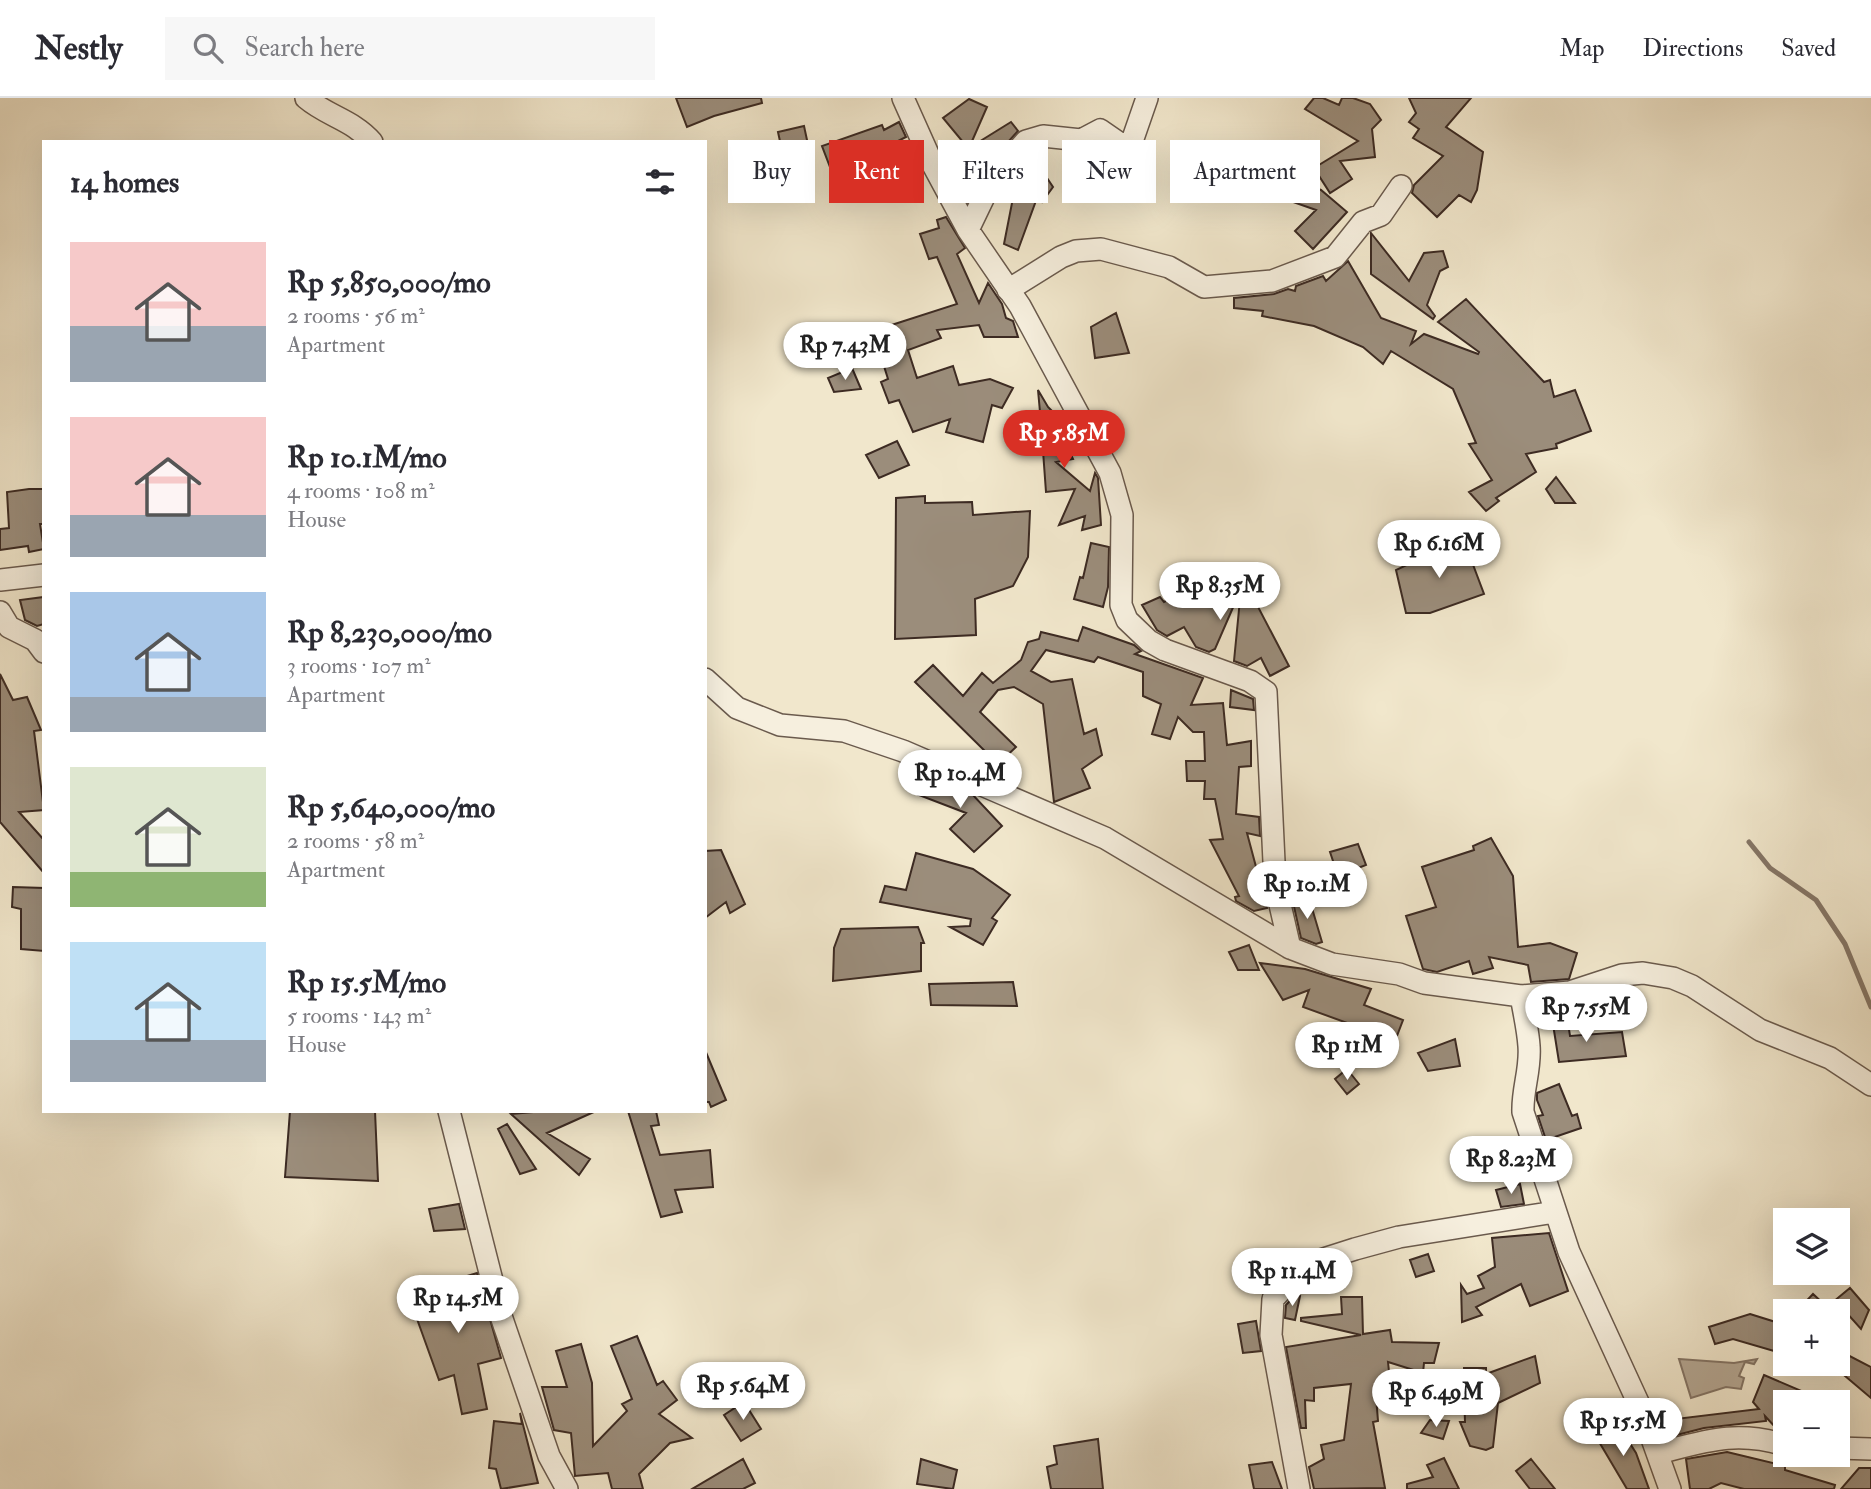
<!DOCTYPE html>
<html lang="en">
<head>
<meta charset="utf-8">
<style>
	body { margin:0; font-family:"IM FELL Double Pica",serif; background:#f7f7f7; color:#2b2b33; height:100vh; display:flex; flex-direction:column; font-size:26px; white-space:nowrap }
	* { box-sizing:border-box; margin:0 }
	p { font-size:23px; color:#7c7c81 }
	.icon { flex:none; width:38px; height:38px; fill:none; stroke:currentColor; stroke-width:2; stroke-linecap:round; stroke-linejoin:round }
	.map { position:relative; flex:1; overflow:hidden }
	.sheet { position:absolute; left:42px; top:42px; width:665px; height:973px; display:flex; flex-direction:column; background:#fff; border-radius:0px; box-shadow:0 7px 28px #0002 }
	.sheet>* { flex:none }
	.guide { position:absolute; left:728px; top:42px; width:665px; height:63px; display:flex; gap:14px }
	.buttons { position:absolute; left:1773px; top:1110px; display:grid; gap:14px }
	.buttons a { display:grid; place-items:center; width:77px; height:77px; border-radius:0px; background:#fff; box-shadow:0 7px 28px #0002; font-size:35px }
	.price { position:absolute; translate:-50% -60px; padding:0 16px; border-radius:24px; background:#fff; color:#222; font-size:23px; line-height:46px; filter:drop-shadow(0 2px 4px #0008) }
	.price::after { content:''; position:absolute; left:50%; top:42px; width:21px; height:16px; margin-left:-10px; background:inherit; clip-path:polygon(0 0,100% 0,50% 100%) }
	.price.on { background:#d93025; color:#fff }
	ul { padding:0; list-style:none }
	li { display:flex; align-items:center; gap:21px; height:175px; padding:0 28px }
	li span { display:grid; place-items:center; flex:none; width:196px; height:140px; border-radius:0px; color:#555 }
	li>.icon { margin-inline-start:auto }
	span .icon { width:84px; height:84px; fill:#fffc; stroke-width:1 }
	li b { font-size:30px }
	h2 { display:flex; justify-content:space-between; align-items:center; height:84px; padding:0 28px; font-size:30px }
	.pill { padding:0 24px; border-radius:0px; background:#fff; box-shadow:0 7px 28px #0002; font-size:24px; line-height:63px }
	.pill.on { background:#d93025; color:#fff }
	header { display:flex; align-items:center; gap:42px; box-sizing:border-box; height:98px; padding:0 35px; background:#fff; border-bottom:2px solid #e1e1e2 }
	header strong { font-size:33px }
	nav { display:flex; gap:38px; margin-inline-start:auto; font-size:24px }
	.search { width:490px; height:63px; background:#f7f7f7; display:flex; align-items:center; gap:18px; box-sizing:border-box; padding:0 24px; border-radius:0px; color:#7c7c81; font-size:26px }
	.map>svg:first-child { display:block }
	.water { fill:#b4a793; stroke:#847566; stroke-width:2 }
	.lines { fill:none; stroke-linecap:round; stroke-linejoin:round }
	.stream { stroke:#847566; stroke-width:5 }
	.building { fill:#9b8d7b; stroke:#3d2b23; stroke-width:2 }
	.street-casing { stroke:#6a5a4d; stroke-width:24 }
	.street { stroke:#f6efde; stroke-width:21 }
</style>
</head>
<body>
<header>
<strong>Nestly</strong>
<div class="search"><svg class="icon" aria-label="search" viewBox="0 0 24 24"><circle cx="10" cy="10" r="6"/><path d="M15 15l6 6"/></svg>Search here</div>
<nav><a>Map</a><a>Directions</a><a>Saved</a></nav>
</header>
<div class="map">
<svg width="1871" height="1391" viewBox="0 0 1871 1391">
	<rect width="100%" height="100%" fill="#f1e7cc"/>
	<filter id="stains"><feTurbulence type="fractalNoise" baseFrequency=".00286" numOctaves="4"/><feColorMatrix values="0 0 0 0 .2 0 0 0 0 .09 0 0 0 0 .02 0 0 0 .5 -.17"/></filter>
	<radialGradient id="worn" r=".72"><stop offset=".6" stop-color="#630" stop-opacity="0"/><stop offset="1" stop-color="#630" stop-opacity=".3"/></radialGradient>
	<path class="water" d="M 1679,1261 L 1734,1265 L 1757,1261 L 1754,1266 L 1745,1264 L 1739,1278 L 1744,1280 L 1741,1291 L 1726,1289 L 1691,1300 Z"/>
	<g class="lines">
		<path class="stream" d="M 1749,744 L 1770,770 L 1816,802 L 1845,846 L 1871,909"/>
	</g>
	<path class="building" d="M 676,0 L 761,0 L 762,5 L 714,18 L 687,29 Z
		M 1314,0 L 1323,0 L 1339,7 L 1342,0 L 1353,0 L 1370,6 L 1381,22 L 1372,31 L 1375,59 L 1340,63 L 1352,81 L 1330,95 L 1314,70 L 1358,43 L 1305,11 Z
		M 1409,0 L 1471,0 L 1446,29 L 1483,54 L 1477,92 L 1471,104 L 1459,97 L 1437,119 L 1412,95 L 1414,87 L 1443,58 L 1413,40 L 1419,31 L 1409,24 L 1416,15 Z
		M 969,1 L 987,9 L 969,50 L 1011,24 L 1018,33 L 981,74 L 958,56 L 968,50 L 943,20 Z
		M 899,24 L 906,39 L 888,48 L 895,75 L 869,82 L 865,64 L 833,77 L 822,48 L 882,27 L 884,32 Z
		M 804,28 L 810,56 L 784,62 L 778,34 Z
		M 1020,70 L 1028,77 L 1033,72 L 1047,80 L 1053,89 L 1042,104 L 1037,100 L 1018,152 L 1004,146 L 1013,100 L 1002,91 Z
		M 1280,77 L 1321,92 L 1347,114 L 1313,151 L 1295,133 L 1316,112 L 1273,97 Z
		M 946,119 L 965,150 L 957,156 L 979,205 L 988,185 L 1002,206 L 1006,220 L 1013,223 L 1018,239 L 984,239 L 979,227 L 937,232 L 941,240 L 908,252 L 917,280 L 953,268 L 959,287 L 990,281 L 1013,290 L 1002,310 L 992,307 L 983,344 L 946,334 L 950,321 L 913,334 L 899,302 L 889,305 L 881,284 L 888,281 L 873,233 L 957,206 L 937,159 L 929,161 L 920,136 L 939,130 L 937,122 Z
		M 1371,135 L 1409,183 L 1424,155 L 1443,153 L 1448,169 L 1440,173 L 1427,207 L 1435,218 L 1433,221 L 1371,176 Z
		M 1348,163 L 1381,220 L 1416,233 L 1411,246 L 1424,236 L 1478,256 L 1479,254 L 1438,224 L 1466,201 L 1544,284 L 1550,282 L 1554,299 L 1575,292 L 1591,333 L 1556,346 L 1557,350 L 1526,356 L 1536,374 L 1496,400 L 1499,403 L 1486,413 L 1469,394 L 1492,382 L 1469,346 L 1476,345 L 1453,291 L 1391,253 L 1383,266 L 1363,249 L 1314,228 L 1262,218 L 1263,213 L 1234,210 L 1234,200 L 1274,196 L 1288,191 L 1295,193 L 1296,188 L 1323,178 L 1326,183 Z
		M 1116,215 L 1129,255 L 1095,260 L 1091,229 Z
		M 852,270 L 861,291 L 834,294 L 828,280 Z
		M 1038,292 L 1048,309 L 1062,323 L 1057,327 L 1073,361 L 1056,364 L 1090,393 L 1095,375 L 1098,380 L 1101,427 L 1082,432 L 1085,418 L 1059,427 L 1075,391 L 1046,394 L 1042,339 L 1035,344 L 1030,320 L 1040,314 Z
		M 897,343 L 909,367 L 879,380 L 866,357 Z
		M 1556,379 L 1575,405 L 1555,405 L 1546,391 Z
		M 29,391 L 44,391 L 44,426 L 40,426 L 44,451 L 29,454 L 28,448 L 0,452 L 0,431 L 9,430 L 7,394 Z
		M 925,398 L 925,405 L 972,404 L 973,417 L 1030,413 L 1028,459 L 1013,488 L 975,501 L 976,537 L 895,541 L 896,400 Z
		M 1463,440 L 1484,496 L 1430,515 L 1406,515 L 1396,472 Z
		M 1091,445 L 1109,449 L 1108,489 L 1103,509 L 1074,501 L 1080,479 L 1083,480 Z
		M 1249,474 L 1245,484 L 1289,568 L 1270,578 L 1261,560 L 1247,568 L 1234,563 L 1241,491 L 1215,551 L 1209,554 L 1196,549 L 1184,529 L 1167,538 L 1157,532 L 1142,507 L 1160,499 L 1164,504 L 1210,482 L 1215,491 Z
		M 44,499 L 44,526 L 37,528 L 25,522 L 20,502 Z
		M 1083,529 L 1134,547 L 1141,553 L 1135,556 L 1203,580 L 1191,607 L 1223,605 L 1227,647 L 1251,643 L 1251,668 L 1239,669 L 1236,716 L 1259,719 L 1260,738 L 1247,735 L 1267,810 L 1254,813 L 1236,803 L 1235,799 L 1239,798 L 1210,742 L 1223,741 L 1215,701 L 1204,701 L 1205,683 L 1187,683 L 1186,663 L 1205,663 L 1204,634 L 1193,634 L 1178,619 L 1170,641 L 1152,636 L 1161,606 L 1143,598 L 1143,574 L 1098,559 L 1094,564 L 1046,552 L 1031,573 L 1051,584 L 1072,581 L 1084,636 L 1096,631 L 1102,657 L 1082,671 L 1090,690 L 1054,704 L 1043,606 L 1014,589 L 998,592 L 980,614 L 1016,649 L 998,666 L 915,584 L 933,567 L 963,598 L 982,575 L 993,585 L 1021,562 L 1028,544 L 1039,541 L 1041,534 L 1078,543 Z
		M 0,576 L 13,602 L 27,599 L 41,632 L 34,633 L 44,712 L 19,714 L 44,742 L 44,775 L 0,724 Z
		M 1231,592 L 1253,601 L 1254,612 L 1230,609 Z
		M 919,674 L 973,697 L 1002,728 L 974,754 L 950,731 L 966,715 L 911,694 Z
		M 1491,740 L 1513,778 L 1518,849 L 1550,845 L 1577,855 L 1569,881 L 1531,884 L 1528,867 L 1489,859 L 1493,870 L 1473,876 L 1469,863 L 1437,874 L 1423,871 L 1406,818 L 1436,809 L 1422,769 L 1474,752 L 1473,748 Z
		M 1358,746 L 1366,767 L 1338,778 L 1330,754 Z
		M 721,752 L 745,806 L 730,815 L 726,804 L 705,820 L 705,753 Z
		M 916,755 L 973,771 L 1010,797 L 992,820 L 997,823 L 983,847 L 950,829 L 970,828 L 971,821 L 880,804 L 885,788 L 906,792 Z
		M 13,789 L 44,790 L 44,853 L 21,851 L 21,811 L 12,809 Z
		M 1309,800 L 1322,844 L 1316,846 L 1301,840 L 1293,804 Z
		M 918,829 L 924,845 L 921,845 L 921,873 L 833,883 L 834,850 L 841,831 Z
		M 1249,847 L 1259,872 L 1238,872 L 1229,854 Z
		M 1260,865 L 1305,871 L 1371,891 L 1364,907 L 1403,922 L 1395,943 L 1382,938 L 1352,963 L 1335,942 L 1353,927 L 1303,909 L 1309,892 L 1283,902 Z
		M 1013,884 L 1017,908 L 931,907 L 929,886 Z
		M 1567,918 L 1570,938 L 1622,934 L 1626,958 L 1559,964 L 1552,920 Z
		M 1455,941 L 1460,968 L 1428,973 L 1418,955 Z
		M 705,952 L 726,1002 L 711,1009 L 709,1004 L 705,1004 Z
		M 1347,971 L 1359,986 L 1347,996 L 1335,981 Z
		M 1559,986 L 1572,1018 L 1577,1016 L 1581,1030 L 1546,1042 L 1538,1018 L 1543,1017 L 1537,1002 L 1537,995 Z
		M 290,1013 L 375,1013 L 378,1083 L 285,1079 Z
		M 545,1013 L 596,1013 L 547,1035 L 590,1061 L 579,1077 L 511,1016 Z
		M 628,1013 L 656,1013 L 659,1027 L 651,1028 L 660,1057 L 710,1052 L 713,1089 L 675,1092 L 682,1114 L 661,1119 Z
		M 507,1026 L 536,1071 L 520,1076 L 498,1031 Z
		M 1520,1086 L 1524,1106 L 1501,1109 L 1496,1092 Z
		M 459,1106 L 465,1131 L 434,1133 L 429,1111 Z
		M 1549,1135 L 1568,1193 L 1530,1208 L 1521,1186 L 1476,1209 L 1482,1217 L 1462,1224 L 1461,1187 L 1467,1196 L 1484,1190 L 1478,1178 L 1495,1169 L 1492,1140 Z
		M 1428,1156 L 1434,1173 L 1416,1179 L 1410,1162 Z
		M 477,1175 L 501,1260 L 478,1266 L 487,1311 L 462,1316 L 454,1277 L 439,1282 L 408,1196 Z
		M 1850,1190 L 1869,1212 L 1861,1231 L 1845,1213 L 1797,1213 L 1813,1196 L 1827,1209 Z
		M 1295,1197 L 1300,1198 L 1295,1222 L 1285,1220 L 1286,1207 Z
		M 1341,1199 L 1362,1199 L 1363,1236 L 1390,1232 L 1392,1244 L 1439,1245 L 1434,1265 L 1424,1265 L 1423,1275 L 1388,1264 L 1390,1283 L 1375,1285 L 1378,1323 L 1373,1324 L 1385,1390 L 1314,1391 L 1309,1369 L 1324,1361 L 1321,1347 L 1344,1342 L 1351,1286 L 1314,1290 L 1314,1303 L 1305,1302 L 1306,1330 L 1301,1330 L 1286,1249 L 1361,1237 L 1301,1223 L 1301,1220 L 1342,1216 Z
		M 1750,1216 L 1782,1226 L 1774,1253 L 1733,1241 L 1715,1246 L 1709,1229 Z
		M 1256,1223 L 1261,1253 L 1243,1255 L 1238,1226 Z
		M 637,1238 L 657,1287 L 663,1283 L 677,1302 L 659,1316 L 692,1340 L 670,1345 L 639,1376 L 643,1391 L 612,1391 L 608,1375 L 575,1378 L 571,1335 L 554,1332 L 542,1289 L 567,1289 L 556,1253 L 581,1246 L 592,1285 L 593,1348 L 627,1313 L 622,1306 L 632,1301 L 611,1248 Z
		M 1838,1252 L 1871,1269 L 1871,1300 L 1838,1272 Z
		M 1535,1258 L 1540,1285 L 1498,1305 L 1493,1349 L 1486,1352 L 1470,1348 L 1460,1324 L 1465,1324 L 1464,1292 L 1470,1291 L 1464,1289 L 1464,1270 L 1486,1270 L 1486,1276 Z
		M 1764,1277 L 1827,1304 L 1785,1304 L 1785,1333 L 1777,1331 L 1765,1318 L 1766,1323 L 1704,1330 L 1669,1339 L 1667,1322 L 1759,1311 L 1753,1304 Z
		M 744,1304 L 761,1331 L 741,1343 L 724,1317 Z
		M 520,1315 L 538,1385 L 501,1391 L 496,1371 L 489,1370 L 494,1323 L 522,1326 Z
		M 1430,1322 L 1449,1323 L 1443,1341 L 1421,1335 Z
		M 1619,1328 L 1636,1355 L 1649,1391 L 1627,1391 L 1595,1337 Z
		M 1098,1341 L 1103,1391 L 1051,1391 L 1047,1369 L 1057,1366 L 1054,1348 Z
		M 1727,1354 L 1785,1368 L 1785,1372 L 1835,1387 L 1834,1391 L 1744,1391 L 1721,1385 L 1709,1391 L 1690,1391 L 1686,1361 Z
		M 1444,1360 L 1459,1391 L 1407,1391 L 1407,1386 L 1433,1379 L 1427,1367 Z
		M 743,1361 L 755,1385 L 743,1391 L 692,1391 Z
		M 921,1361 L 957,1372 L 953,1391 L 917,1386 Z
		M 1531,1361 L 1555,1391 L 1530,1391 L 1516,1373 Z
		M 1272,1364 L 1282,1391 L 1254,1391 L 1249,1367 Z
		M 1859,1370 L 1871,1370 L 1871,1391 L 1841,1391 Z"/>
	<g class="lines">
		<defs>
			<path id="street" d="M 306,0 C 327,18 353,22 372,44
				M 903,0 L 933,67 L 968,132 L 1020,208 L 1110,375 L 1122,417 L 1121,507 L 1127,522 L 1149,543 L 1165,552 L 1250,583 L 1266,594 L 1275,785 L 1290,850 L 1332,866 L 1399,876 L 1424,885 L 1521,898 L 1570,894 L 1622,877 L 1643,875 L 1673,880 L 1692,888 L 1760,932 L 1830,960 L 1871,987
				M 968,132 L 993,80 L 1026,43 L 1043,38 L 1081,42 L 1100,32 L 1129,52 L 1147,0
				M 1008,192 L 1061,159 L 1076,153 L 1101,151 L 1169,169 L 1204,189 L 1272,183 L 1335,159 L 1363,124 L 1381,117 L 1401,88
				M 0,482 L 44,477
				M 0,514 L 9,529 L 35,542 L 44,554
				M 705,581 L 737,610 L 780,627 L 844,633 L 903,653 L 1105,740 L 1290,850
				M 1521,898 C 1524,915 1528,932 1529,948 C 1531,971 1522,992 1523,1014 L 1569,1154 L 1642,1313 L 1670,1391
				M 449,1013 L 501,1218 L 549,1358 L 567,1391
				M 1838,1350 L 1871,1351
				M 1658,1355 C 1706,1343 1736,1332 1785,1347
				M 1299,1391 L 1271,1237 L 1273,1201 L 1305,1167 L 1355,1151 L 1399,1139 L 1555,1114"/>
		</defs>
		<use href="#street" class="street-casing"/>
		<use href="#street" class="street"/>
	</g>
	<rect width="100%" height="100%" filter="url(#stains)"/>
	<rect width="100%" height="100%" fill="url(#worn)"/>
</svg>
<div class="buttons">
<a><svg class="icon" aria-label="layers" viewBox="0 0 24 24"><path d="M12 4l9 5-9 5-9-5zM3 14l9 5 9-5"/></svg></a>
<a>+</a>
<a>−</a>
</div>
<b class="price" style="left:845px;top:284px">Rp 7.43M</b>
<b class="price on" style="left:1064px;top:372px">Rp 5.85M</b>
<b class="price" style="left:1439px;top:482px">Rp 6.16M</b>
<b class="price" style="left:1220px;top:524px">Rp 8.35M</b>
<b class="price" style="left:960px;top:712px">Rp 10.4M</b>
<b class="price" style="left:1307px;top:823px">Rp 10.1M</b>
<b class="price" style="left:1586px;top:946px">Rp 7.55M</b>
<b class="price" style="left:1347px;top:984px">Rp 11M</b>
<b class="price" style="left:1511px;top:1098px">Rp 8.23M</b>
<b class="price" style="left:1292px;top:1210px">Rp 11.4M</b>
<b class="price" style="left:458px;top:1237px">Rp 14.5M</b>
<b class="price" style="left:743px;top:1324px">Rp 5.64M</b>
<b class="price" style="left:1436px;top:1331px">Rp 6.49M</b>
<b class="price" style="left:1623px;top:1360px">Rp 15.5M</b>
<div class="guide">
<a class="pill">Buy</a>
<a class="pill on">Rent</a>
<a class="pill">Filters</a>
<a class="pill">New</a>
<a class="pill">Apartment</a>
</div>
<section class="sheet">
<h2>14 homes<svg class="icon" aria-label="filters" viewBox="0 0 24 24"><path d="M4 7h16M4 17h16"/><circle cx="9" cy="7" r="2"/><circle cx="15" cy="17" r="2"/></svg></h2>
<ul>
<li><span style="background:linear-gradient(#f6c9c9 60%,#9aa5b1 0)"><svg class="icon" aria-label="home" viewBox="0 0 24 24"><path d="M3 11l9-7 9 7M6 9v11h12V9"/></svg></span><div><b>Rp 5,850,000/mo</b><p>2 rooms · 56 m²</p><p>Apartment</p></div></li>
<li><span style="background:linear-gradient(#f6c9c9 70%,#9aa5b1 0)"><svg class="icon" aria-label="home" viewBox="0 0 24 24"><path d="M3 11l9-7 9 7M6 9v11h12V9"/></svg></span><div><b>Rp 10.1M/mo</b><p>4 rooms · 108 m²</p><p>House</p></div></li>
<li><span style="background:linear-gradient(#a9c7e8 75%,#9aa5b1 0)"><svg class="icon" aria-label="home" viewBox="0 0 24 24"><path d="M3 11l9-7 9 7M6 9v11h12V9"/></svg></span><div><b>Rp 8,230,000/mo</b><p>3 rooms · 107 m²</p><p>Apartment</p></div></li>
<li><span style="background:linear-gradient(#dfe7d0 75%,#8fb573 0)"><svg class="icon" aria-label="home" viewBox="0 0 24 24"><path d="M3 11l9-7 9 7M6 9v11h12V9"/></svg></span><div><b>Rp 5,640,000/mo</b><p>2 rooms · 58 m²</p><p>Apartment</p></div></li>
<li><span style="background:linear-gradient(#bfe0f5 70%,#9aa5b1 0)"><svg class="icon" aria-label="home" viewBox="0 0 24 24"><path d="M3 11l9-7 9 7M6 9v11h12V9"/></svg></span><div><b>Rp 15.5M/mo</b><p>5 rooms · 143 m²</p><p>House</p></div></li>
</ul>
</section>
</div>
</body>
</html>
